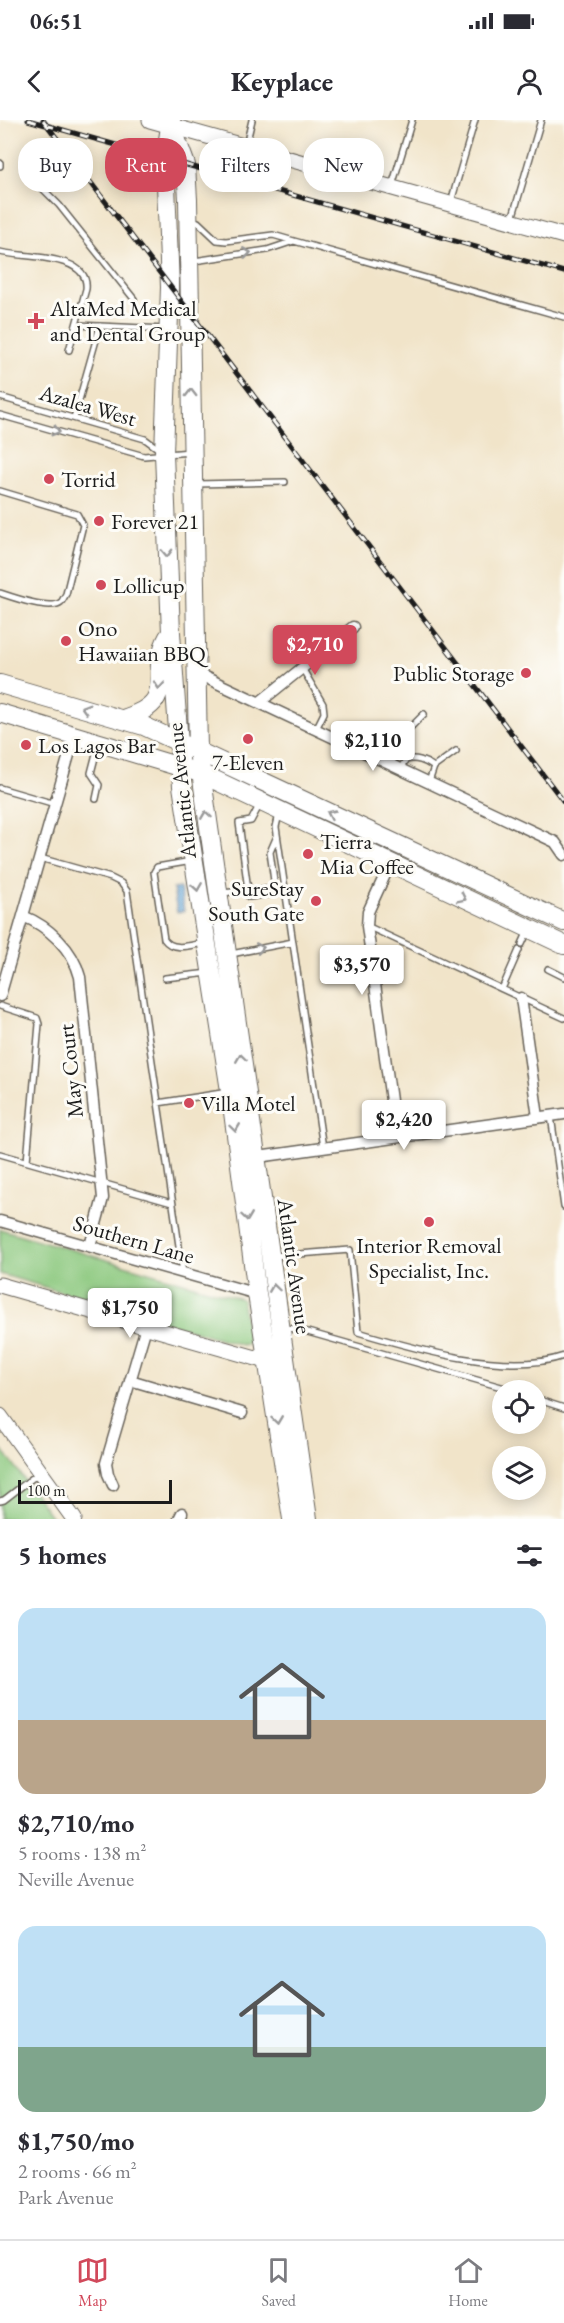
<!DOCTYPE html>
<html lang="en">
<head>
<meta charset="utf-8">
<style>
	body { margin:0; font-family:"EB Garamond",serif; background:#f2f2f3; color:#2b2b33; height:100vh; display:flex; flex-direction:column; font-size:22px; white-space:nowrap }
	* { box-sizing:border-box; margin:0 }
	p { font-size:20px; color:#7c7c81 }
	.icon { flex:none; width:33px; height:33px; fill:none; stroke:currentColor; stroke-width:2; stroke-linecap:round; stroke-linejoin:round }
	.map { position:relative; height:1399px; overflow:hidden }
	.side { display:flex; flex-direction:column; background:#fff; flex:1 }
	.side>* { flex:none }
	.hud { position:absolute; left:18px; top:18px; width:528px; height:54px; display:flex; gap:12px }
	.controls { position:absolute; left:492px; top:1260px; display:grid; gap:12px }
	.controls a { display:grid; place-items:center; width:54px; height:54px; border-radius:50%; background:#fff; box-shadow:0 3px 15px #0003; font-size:30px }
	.scale { position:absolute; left:18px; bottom:15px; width:154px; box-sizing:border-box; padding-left:6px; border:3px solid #1c1c1c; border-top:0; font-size:16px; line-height:21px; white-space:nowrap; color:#1c1c1c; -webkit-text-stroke:4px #fdfcf7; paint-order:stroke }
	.price { position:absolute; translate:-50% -51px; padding:0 14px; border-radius:6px; background:#fff; color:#222; font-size:20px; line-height:39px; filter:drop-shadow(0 2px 3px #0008) }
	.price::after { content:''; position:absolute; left:50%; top:36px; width:18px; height:14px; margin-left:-9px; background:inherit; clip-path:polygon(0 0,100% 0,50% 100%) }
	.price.selected { background:#d1495b; color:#fff }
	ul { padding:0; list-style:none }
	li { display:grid; align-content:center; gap:12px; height:318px; padding:0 18px }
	li span { display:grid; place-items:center; height:186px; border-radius:18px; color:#555 }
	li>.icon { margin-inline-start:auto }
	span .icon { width:108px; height:108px; fill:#fffc; stroke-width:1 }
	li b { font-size:26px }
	h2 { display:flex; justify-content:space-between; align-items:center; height:72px; padding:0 18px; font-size:26px }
	.chip { padding:0 21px; border-radius:24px; background:#fff; box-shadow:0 3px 15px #0003; font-size:21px; line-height:54px }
	.chip.selected { background:#d1495b; color:#fff }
	.status { display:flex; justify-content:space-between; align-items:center; height:42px; padding:0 30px; background:#fff; direction:ltr }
	.status svg { height:16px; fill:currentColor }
	header { display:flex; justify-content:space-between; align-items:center; height:78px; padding:0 18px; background:#fff; font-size:27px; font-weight:800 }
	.tab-bar { display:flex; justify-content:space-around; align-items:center; height:84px; border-top:2px solid #e1e1e2; background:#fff; font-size:16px; color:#7c7c81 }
	.tab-bar a { display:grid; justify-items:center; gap:3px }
	.tab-bar .selected { color:#d1495b }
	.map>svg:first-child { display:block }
	.green { fill:#8bc87e; stroke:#54724d; stroke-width:1.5 }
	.water { fill:url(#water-ripples); stroke:#3e5f78; stroke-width:1.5 }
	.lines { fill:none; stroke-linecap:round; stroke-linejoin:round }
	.lane-casing { stroke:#676259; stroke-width:8 }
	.street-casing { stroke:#676259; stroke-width:13 }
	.secondary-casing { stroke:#676259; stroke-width:17 }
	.primary-casing { stroke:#676259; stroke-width:20 }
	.lane { stroke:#fff; stroke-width:5 }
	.street { stroke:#fff; stroke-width:10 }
	.secondary { stroke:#fff; stroke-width:15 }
	.primary { stroke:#fff; stroke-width:18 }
	.rail-casing { stroke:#1c1c1c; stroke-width:5 }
	.rail { stroke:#fdfcf7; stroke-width:3; stroke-dasharray:9; stroke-linecap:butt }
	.oneway { stroke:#999 }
	.poi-dot { fill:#d1495b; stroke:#fdfcf7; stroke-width:2 }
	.labels { text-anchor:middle; stroke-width:6; stroke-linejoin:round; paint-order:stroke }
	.poi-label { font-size:22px; fill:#1c1c1c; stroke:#fdfcf7; text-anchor:start }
	.street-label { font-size:22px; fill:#1c1c1c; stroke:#fdfcf7 }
</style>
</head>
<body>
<div class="status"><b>06:51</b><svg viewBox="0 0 49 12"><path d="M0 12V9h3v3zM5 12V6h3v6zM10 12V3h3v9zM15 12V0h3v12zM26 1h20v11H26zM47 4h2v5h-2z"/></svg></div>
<header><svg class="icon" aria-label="back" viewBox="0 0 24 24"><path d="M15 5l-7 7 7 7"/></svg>Keyplace<svg class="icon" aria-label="person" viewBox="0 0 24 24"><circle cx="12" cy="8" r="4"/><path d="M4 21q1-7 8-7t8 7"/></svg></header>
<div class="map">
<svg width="564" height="1399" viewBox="0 0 564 1399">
	<defs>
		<pattern id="water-ripples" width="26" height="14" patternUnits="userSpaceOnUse" patternTransform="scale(1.5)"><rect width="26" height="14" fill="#61a2d4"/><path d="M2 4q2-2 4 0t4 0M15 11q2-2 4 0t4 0" fill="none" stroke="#4f83ab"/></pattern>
	</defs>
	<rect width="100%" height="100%" fill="#fdfcf7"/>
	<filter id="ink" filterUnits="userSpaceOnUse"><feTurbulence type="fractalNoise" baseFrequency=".0167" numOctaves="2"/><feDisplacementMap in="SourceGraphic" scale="12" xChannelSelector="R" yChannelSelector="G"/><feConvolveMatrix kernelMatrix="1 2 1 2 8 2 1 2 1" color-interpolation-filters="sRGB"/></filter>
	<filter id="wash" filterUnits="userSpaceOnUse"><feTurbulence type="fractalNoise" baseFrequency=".008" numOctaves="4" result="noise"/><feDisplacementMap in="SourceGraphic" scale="24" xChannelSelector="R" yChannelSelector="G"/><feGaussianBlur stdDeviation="1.35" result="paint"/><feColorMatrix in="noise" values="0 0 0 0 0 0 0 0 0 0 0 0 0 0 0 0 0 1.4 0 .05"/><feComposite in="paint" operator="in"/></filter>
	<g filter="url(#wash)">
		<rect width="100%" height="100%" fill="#f1e4c9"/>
		<path class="green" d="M 0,1109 L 242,1179 L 249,1223 L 242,1225 L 0,1154 Z
			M 0,1326 L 53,1399 L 0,1399 Z"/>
		<path class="water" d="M 180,768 L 184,791 L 177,792 L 173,769 Z"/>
	</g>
	<g filter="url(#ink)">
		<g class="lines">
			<defs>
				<path id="lane" d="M 246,25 L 252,0
					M 0,43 L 0,46
					M 34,60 L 59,85 L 134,179
					M 392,66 L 412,0
					M 451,82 L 475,0
					M 512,99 L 541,0
					M 193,100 L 198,102 L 217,120 L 226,121 L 273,115 L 294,121 L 267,130 L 194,141
					M 294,121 L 564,197
					M 0,132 C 23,138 90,133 86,169 L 69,230
					M 77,205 L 166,209
					M 0,277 L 145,319 L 160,330
					M 0,295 L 144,336 L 190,332
					M 74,298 L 100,206
					M 197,364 L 285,362
					M 0,371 L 77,394 L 83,405 L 66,474 C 65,475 62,482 61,482 C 51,491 12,477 0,473
					M 302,548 L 323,584 L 324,593 L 316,609
					M 391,644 L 407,611 L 424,594
					M 434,647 L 456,631
					M 400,649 L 406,640 C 415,637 426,641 434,647 L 429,662
					M 0,668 L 55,684
					M 96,679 L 99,665 L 91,653 L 98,626
					M 260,684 L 251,701 L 239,703 L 249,777 L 285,772
					M 279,694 L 276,707 L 323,1028
					M 40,738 L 111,758 L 121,763 L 127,771 L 183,1153
					M 192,741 L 157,747 L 154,752 L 164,819 C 173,832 190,825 204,823
					M 222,773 L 271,768 L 274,761 L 270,732 L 277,716
					M 367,806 L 564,898
					M 522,824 L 528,811
					M 231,834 L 293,822
					M 548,849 L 564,857
					M 165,858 L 209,853
					M 502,869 L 519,830
					M 0,886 L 37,898 L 39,904 L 27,1041
					M 158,983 L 228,972
					M 551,996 L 564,1087
					M 0,1034 L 172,1083
					M 274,1136 L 350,1130 L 358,1212 C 415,1229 507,1256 564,1236
					M 285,1208 L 297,1209 L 512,1270
					M 536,1279 L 564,1288
					M 0,1381 L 4,1380 L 39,1353"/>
				<path id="street" d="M 196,553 L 555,722 L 564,735
					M 260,582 L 353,507
					M 390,744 L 368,792 L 367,806 L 396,1017
					M 23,796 C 48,806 73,829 80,857 L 103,1078 L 90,1126
					M 0,876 L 75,614
					M 521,878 L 538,997
					M 251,1038 L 564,994
					M 0,1101 L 257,1174
					M 130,1260 L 242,1293
					M 113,1365 L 108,1354 L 106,1343 L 146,1207
					M 179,1399 L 182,1393"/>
				<path id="secondary" d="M 150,0 L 564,116
					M 0,1165 L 277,1244
					M 0,1296 L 74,1399"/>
				<path id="primary" d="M 171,0 L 165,39 L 170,167 L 164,333 L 171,513 L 182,666 L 231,977 L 257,1174 L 292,1399
					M 172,7 L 186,45 L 188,80 L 198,631 L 308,1399
					M 0,564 L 144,606 L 564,802
					M 0,593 L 200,653 L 564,825
					M 123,599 C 182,580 146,557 168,517"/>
			</defs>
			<use href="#lane" class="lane-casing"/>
			<use href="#street" class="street-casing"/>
			<use href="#secondary" class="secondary-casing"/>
			<use href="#primary" class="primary-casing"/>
			<use href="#lane" class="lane"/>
			<use href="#street" class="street"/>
			<use href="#secondary" class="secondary"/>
			<use href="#primary" class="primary"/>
			<defs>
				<path id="rail" d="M 28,0 L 564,152
					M 43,0 L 564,682"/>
			</defs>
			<use href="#rail" class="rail-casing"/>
			<use href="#rail" class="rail"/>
		</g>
		<defs><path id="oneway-chevron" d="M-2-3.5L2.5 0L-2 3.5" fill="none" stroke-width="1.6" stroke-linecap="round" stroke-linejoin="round" transform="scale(1.5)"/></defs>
		<g class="oneway">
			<use href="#oneway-chevron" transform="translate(247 133) rotate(-9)"/>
			<use href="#oneway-chevron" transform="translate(191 273) rotate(-90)"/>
			<use href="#oneway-chevron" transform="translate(56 311) rotate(16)"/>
			<use href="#oneway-chevron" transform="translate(167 433) rotate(88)"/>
			<use href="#oneway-chevron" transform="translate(159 565) rotate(95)"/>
			<use href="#oneway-chevron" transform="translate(85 588) rotate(-164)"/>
			<use href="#oneway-chevron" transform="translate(331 694) rotate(-155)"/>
			<use href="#oneway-chevron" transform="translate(206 695) rotate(-98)"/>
			<use href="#oneway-chevron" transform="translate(197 767) rotate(81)"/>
			<use href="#oneway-chevron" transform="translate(462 778) rotate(26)"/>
			<use href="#oneway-chevron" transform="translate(260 828) rotate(-11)"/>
			<use href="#oneway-chevron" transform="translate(241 938) rotate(-98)"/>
			<use href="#oneway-chevron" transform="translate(235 1008) rotate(82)"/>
			<use href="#oneway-chevron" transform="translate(247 1097) rotate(82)"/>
			<use href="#oneway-chevron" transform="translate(274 1168) rotate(-98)"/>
			<use href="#oneway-chevron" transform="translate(277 1300) rotate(82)"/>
		</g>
	</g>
	<g class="poi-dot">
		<path d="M33 192h6v6h6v6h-6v6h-6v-6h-6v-6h6z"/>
		<circle cx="49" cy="359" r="6"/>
		<circle cx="99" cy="401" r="6"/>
		<circle cx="101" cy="465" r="6"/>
		<circle cx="66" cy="521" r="6"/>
		<circle cx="526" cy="553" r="6"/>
		<circle cx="248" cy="619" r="6"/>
		<circle cx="26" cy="625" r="6"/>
		<circle cx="308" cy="734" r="6"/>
		<circle cx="316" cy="781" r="6"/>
		<circle cx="189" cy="983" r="6"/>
		<circle cx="429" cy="1102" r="6"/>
	</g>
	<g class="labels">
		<g class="poi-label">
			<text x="50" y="196">AltaMed Medical<tspan x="50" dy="25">and Dental Group</tspan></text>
			<text x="61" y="367">Torrid</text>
			<text x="111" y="409">Forever 21</text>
			<text x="113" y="473">Lollicup</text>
			<text x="78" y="516">Ono<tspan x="78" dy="25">Hawaiian BBQ</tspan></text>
			<text x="514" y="561" text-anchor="end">Public Storage</text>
			<text x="38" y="633">Los Lagos Bar</text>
			<text x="248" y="650" text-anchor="middle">7-Eleven</text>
			<text x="320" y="729">Tierra<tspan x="320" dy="25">Mia Coffee</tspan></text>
			<text x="304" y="776" text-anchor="end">SureStay<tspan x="304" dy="25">South Gate</tspan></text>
			<text x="201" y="991">Villa Motel</text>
			<text x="429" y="1133" text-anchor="middle">Interior Removal<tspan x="429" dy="25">Specialist, Inc.</tspan></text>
		</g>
		<g class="street-label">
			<text transform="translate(88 285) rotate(16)" y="8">Azalea West</text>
			<text transform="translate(181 671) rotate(-96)" y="8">Atlantic Avenue</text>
			<text transform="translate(70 951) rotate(-96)" y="8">May Court</text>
			<text transform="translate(134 1119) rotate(16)" y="8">Southern Lane</text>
			<text transform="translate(295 1146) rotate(82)" y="8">Atlantic Avenue</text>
		</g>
	</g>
</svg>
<div class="controls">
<a><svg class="icon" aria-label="locate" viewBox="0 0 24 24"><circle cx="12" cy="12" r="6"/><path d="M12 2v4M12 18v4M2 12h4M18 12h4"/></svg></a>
<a><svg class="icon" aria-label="layers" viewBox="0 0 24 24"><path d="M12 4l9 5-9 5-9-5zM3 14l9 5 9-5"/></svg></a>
</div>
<div class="scale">100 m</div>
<b class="price selected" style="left:315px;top:556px">$2,710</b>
<b class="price" style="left:373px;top:652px">$2,110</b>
<b class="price" style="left:362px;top:876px">$3,570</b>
<b class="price" style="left:404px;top:1031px">$2,420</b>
<b class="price" style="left:130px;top:1219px">$1,750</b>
<div class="hud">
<a class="chip">Buy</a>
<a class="chip selected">Rent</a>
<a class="chip">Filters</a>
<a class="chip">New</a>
</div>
</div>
<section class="side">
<h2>5 homes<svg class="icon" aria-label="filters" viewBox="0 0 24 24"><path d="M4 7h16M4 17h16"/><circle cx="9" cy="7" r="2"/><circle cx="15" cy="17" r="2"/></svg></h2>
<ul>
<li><span style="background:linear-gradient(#bfe0f5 60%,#b9a48a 0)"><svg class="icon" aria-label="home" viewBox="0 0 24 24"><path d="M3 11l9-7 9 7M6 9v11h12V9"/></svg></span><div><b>$2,710/mo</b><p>5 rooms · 138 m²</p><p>Neville Avenue</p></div></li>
<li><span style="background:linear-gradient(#bfe0f5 65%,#7fa58c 0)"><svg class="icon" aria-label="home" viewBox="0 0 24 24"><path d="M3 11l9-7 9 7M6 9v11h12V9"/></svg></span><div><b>$1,750/mo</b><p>2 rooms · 66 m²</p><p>Park Avenue</p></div></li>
</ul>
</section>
<nav class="tab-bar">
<a class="selected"><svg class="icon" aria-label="map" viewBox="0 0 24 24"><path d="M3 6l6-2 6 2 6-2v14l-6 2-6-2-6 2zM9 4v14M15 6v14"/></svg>Map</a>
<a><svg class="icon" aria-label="saved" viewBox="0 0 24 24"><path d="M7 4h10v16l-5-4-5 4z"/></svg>Saved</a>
<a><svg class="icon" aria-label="home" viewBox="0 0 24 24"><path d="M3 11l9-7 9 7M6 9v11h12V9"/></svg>Home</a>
</nav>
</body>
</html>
